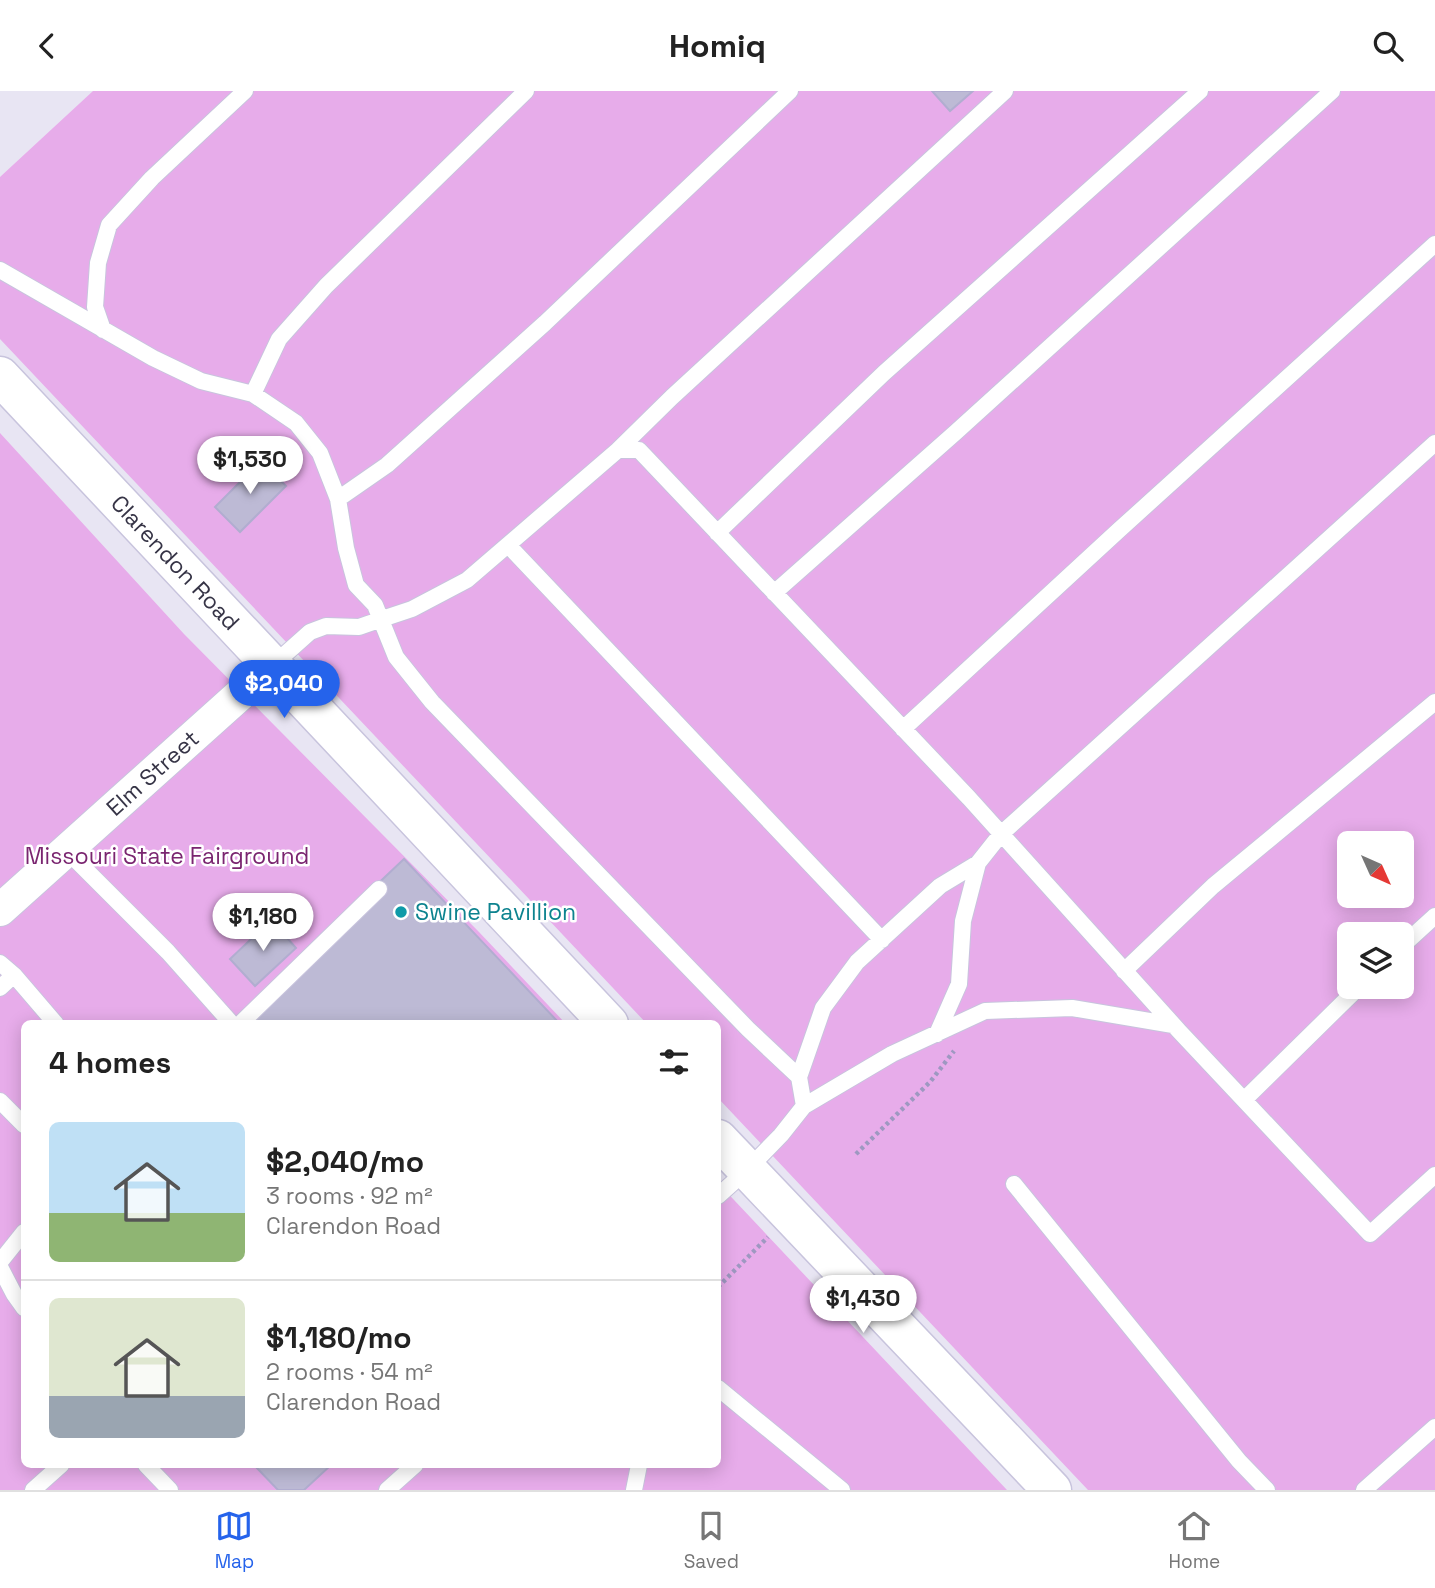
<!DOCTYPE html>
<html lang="en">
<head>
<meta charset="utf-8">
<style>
	body { margin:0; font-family:"Space Grotesk",sans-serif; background:#f2f2f2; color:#222; height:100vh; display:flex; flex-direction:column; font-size:26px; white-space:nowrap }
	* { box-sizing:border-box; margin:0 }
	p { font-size:23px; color:#767676 }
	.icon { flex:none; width:38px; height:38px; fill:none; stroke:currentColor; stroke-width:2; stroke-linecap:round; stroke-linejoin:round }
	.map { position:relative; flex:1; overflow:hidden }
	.sheet { position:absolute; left:21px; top:929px; width:700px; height:448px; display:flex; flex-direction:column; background:#fff; border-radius:10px; box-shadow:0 4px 18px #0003 }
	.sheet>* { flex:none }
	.needle { width:46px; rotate:135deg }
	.buttons { position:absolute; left:1337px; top:740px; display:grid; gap:14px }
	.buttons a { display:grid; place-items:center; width:77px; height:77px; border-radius:10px; background:#fff; box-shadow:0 4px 18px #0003; font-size:35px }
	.price { position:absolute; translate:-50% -60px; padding:0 16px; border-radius:24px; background:#fff; color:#222; font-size:23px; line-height:46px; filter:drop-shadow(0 2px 4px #0008) }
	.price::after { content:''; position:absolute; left:50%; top:42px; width:21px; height:16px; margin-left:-10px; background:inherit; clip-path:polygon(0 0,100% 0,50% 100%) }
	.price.active { background:#2563eb; color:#fff }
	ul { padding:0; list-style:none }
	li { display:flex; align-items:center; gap:21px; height:175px; padding:0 28px }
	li+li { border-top:2px solid #e0e0e0 }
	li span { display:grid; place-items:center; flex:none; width:196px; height:140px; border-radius:10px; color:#555 }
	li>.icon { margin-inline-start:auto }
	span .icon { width:84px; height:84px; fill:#fffc; stroke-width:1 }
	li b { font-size:30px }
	h2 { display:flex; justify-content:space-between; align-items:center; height:84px; padding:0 28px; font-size:30px }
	header { display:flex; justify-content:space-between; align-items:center; height:91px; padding:0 28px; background:#fff; font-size:32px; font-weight:700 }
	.tab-bar { display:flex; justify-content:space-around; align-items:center; height:98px; border-top:2px solid #e0e0e0; background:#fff; font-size:19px; color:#767676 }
	.tab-bar a { display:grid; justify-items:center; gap:4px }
	.tab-bar .active { color:#2563eb }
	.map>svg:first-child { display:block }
	.green { fill:#e7acea; fill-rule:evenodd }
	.building { fill:#bdbad5; stroke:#b1add0; stroke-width:2 }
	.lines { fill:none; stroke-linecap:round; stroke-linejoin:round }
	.service-casing { stroke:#c8c4dd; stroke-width:18 }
	.minor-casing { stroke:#c8c4dd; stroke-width:34 }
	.tertiary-casing { stroke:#c8c4dd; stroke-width:41 }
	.path { stroke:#9e98c1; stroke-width:4.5; stroke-dasharray:3.5 3.5; stroke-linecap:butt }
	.service { stroke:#fff; stroke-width:16 }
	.minor { stroke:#fff; stroke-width:32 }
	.tertiary { stroke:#fff; stroke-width:38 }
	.culture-dot { fill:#0f9aa8; stroke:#fff; stroke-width:2.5 }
	.labels { text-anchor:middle; stroke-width:5; stroke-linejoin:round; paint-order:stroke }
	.street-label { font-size:23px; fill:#363446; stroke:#fff }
	.park-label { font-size:23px; fill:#7a2570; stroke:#fff }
	.culture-label { font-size:23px; fill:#0d838f; stroke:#fff; text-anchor:start }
</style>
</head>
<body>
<header><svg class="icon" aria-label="back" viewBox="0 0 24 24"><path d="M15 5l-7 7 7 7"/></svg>Homiq<svg class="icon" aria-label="search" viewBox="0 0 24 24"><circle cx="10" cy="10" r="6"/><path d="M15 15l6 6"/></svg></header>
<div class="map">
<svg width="1435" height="1399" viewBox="0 0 1435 1399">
	<rect width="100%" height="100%" fill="#e8e5f3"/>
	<path class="green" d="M 93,0 L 1435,0 L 1435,1399 L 1088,1399 L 718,1007 L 718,933 L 647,933 L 0,248 L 0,86 ZM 1349,752 L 1402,752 L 1402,805 L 1349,805 ZM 1349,844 L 1402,844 L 1402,896 L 1349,896 Z
		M 0,342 L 184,543 L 479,841 L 566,933 L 24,933 L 24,1374 L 718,1374 L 718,1092 L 1007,1399 L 0,1399 Z"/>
	<path class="building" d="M 932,0 L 973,0 L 950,20 Z
		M 261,370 L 286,395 L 240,441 L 215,416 Z
		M 404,768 L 560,933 L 247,933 L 292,874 Z
		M 271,829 L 296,857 L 255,895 L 230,868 Z
		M 254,1374 L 331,1374 L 304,1399 L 278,1399 Z"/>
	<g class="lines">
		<defs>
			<path id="service" d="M 0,179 L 153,267 L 201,290 L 253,303 L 296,332 L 320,362 L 338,408 L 346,457 L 356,494 L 375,514 L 396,566 L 432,611 L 748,938 L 799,986
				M 103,239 L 95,216 L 98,172 L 109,134 L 152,87 L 245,0
				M 253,303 L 279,248 L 326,195 L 526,0
				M 618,359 L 672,306 L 1005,0
				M 338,408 L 387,374 L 545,232 L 790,0
				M 717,442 L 884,282 L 1200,0
				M 508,454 L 882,849
				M 774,502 L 956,341 L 1332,0
				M 273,574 L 310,541 L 326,535 L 359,536 L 382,528 L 412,518 L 467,489 L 618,359 L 639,359 L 969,707 L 1179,940 L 1370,1143 L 1435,1084
				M 903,638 L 1119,439 L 1435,153
				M 66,759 L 168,861 L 232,933
				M 1402,855 L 1435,825
				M 0,872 L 14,884 L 56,933
				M 1124,880 L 1213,795 L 1435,611
				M 0,897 L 14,884
				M 240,933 L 379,798
				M 937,943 L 959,893 L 963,830 L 978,772 L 1001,743 L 1435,352
				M 1244,1009 L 1359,896
				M 0,1010 L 24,1034
				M 804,1015 L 799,986 L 823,917 L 857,871 L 940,795 L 978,772
				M 1014,1093 L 1239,1370 L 1267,1399
				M 718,1105 L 747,1079 L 781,1044 L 804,1015 L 892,963 L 985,920 L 1072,917 L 1173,934
				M 0,1171 L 24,1141
				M 0,1176 L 14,1203 L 24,1217
				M 718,1297 L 842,1399
				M 146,1374 L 170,1399
				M 33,1399 L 61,1374
				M 387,1399 L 415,1374
				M 634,1399 L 639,1374
				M 1364,1399 L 1435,1336"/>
			<g id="minor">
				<path id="s1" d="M 0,819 L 273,574"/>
			</g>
			<g id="tertiary">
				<path id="s2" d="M 0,285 L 609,933"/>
				<path d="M 718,1048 L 1052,1399"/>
			</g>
		</defs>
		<use href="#service" class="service-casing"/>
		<use href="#minor" class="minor-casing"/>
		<use href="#tertiary" class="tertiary-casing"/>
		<path class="path" d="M 856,1063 L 930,991 L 954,960
			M 718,1196 L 768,1146"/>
		<use href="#service" class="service"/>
		<use href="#minor" class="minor"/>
		<use href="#tertiary" class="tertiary"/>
	</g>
	<circle class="culture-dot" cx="401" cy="821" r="7"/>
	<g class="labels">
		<g class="street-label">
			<text dy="8" stroke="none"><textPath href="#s2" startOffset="256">Clarendon Road</textPath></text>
			<text dy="8" stroke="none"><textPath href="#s1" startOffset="205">Elm Street</textPath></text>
		</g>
		<g class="park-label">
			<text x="167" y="773">Missouri State Fairground</text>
		</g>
		<g class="culture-label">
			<text x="415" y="829">Swine Pavillion</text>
		</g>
	</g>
</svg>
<div class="buttons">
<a><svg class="needle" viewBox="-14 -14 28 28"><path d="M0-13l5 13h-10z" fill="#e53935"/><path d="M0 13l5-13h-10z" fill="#767676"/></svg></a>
<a><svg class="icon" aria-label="layers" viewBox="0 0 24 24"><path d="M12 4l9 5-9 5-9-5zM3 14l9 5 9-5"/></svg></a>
</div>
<b class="price" style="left:250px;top:405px">$1,530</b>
<b class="price active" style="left:284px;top:629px">$2,040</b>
<b class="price" style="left:263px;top:862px">$1,180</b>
<b class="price" style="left:863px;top:1244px">$1,430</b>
<section class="sheet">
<h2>4 homes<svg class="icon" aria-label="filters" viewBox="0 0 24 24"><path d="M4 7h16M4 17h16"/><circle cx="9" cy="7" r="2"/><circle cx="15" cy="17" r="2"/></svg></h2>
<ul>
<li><span style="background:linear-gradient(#bfe0f5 65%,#8fb573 0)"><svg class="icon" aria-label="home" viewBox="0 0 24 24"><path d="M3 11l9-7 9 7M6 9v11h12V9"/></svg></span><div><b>$2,040/mo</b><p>3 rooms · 92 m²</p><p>Clarendon Road</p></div></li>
<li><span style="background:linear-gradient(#dfe7d0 70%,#9aa5b1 0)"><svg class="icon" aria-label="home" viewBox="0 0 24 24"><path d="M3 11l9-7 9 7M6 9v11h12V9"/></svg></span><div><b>$1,180/mo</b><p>2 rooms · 54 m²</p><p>Clarendon Road</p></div></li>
</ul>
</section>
</div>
<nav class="tab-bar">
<a class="active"><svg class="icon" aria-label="map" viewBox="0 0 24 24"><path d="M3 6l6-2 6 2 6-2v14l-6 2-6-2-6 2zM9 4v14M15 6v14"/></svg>Map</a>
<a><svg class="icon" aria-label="saved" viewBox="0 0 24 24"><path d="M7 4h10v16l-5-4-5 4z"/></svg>Saved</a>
<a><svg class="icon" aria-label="home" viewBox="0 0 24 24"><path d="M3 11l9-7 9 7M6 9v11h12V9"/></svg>Home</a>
</nav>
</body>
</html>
